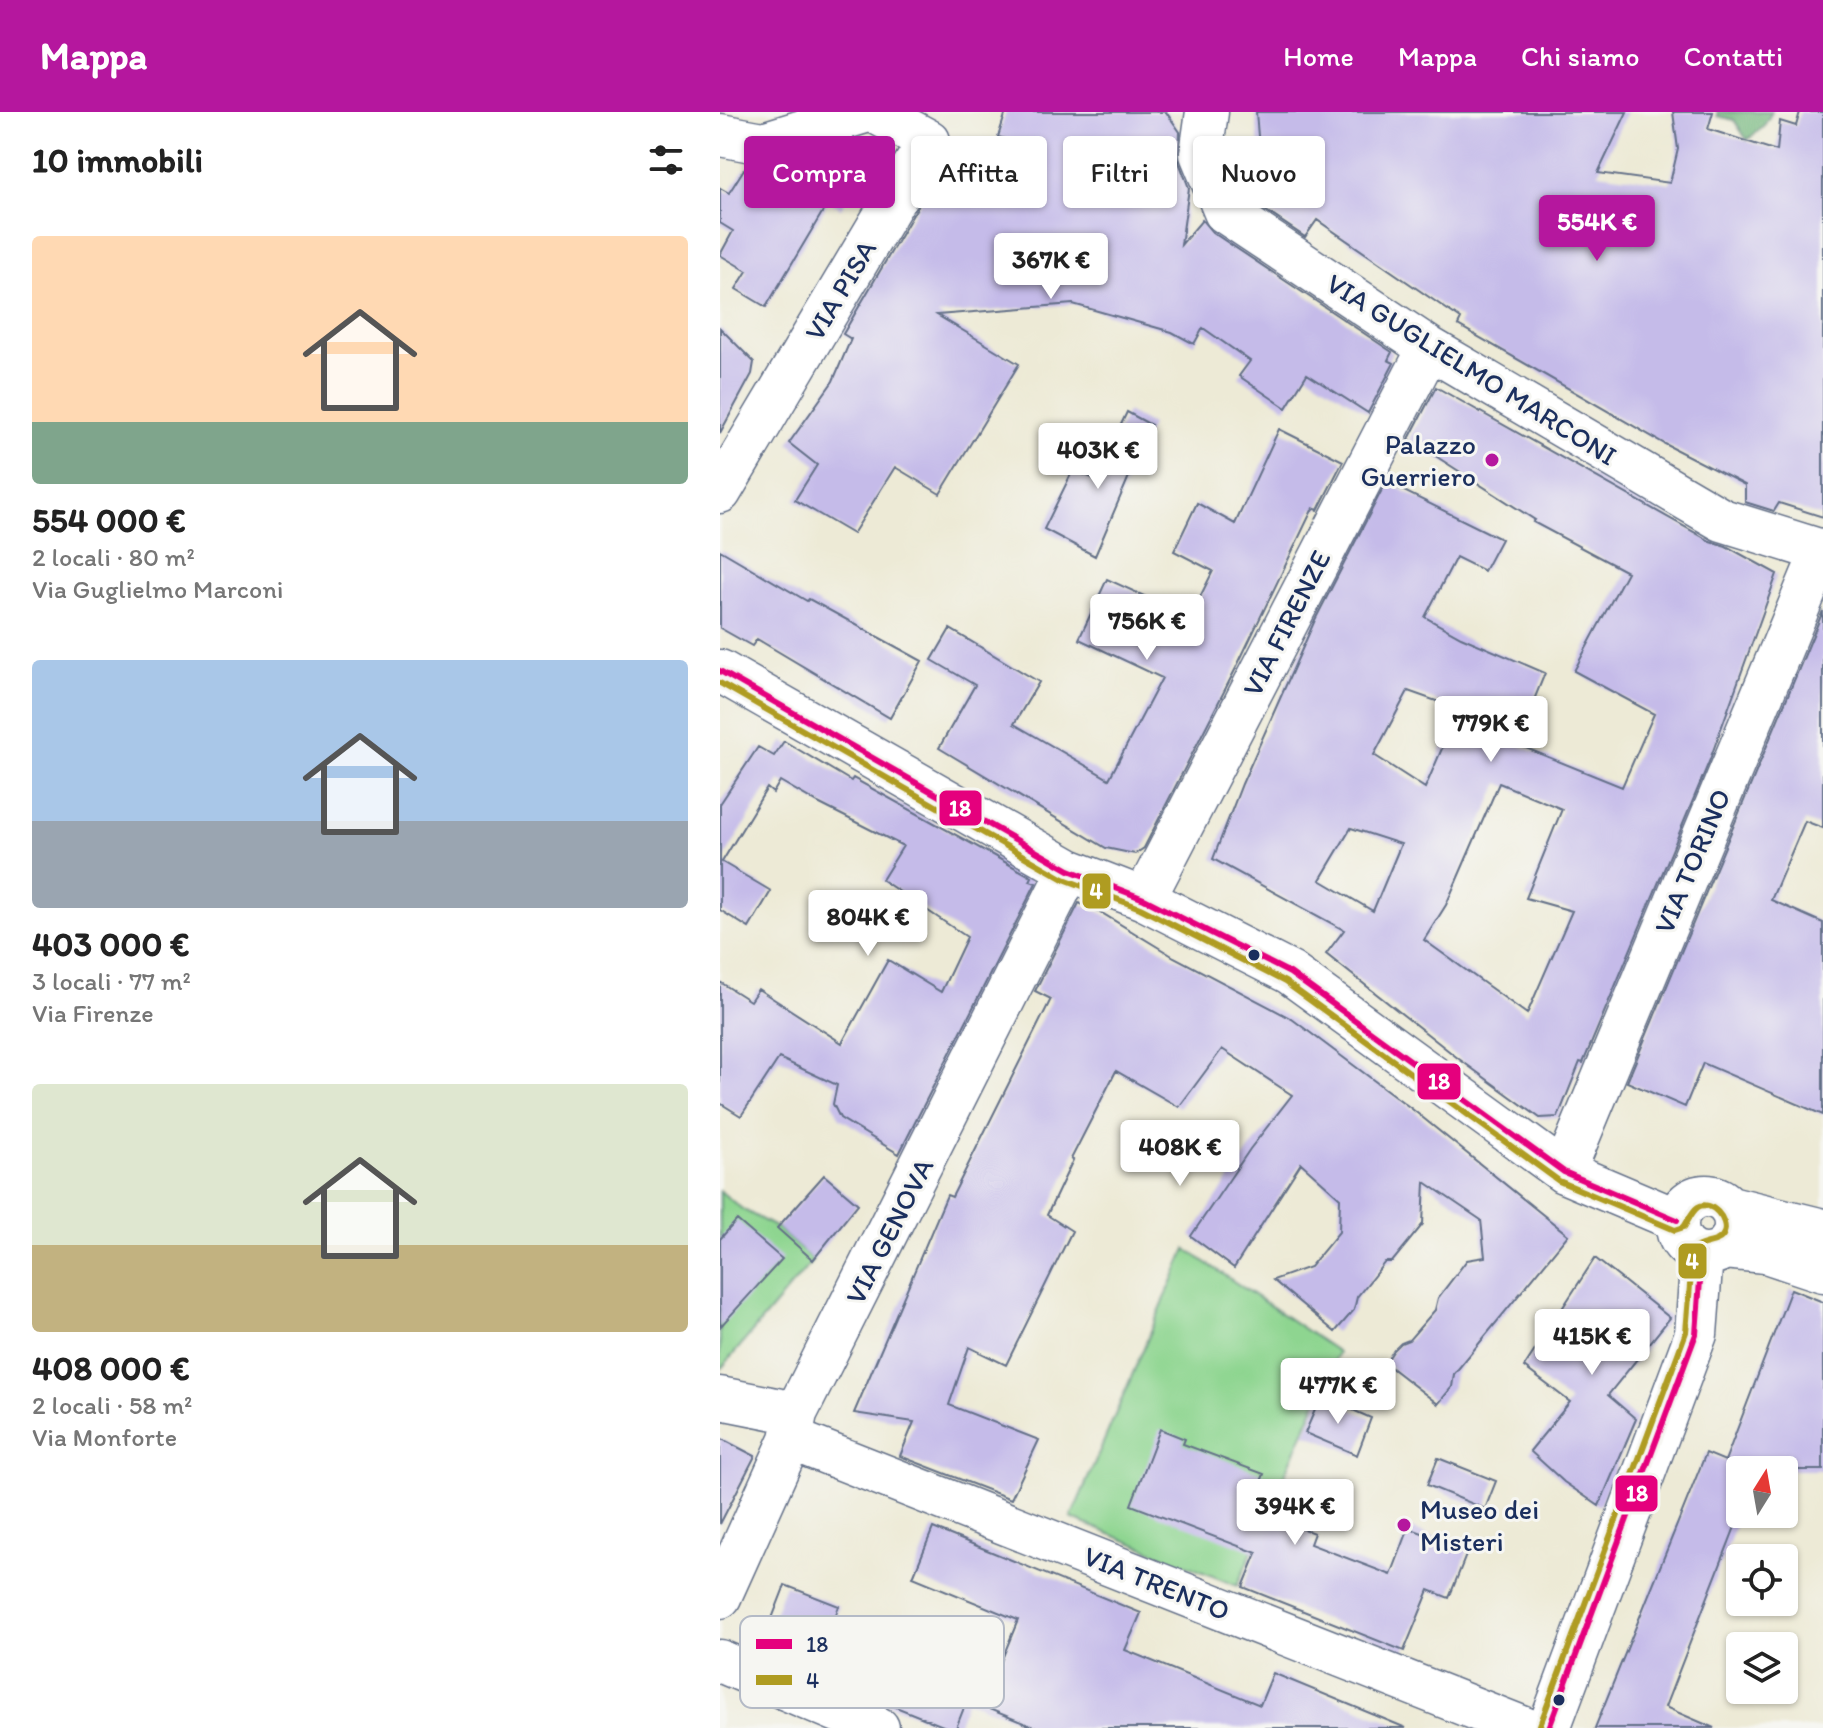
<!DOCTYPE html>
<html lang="it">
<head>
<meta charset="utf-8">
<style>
	body { margin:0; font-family:Itim,sans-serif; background:#f6f6f6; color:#222; height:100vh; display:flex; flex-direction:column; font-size:30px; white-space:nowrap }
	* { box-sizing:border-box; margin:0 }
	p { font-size:26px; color:#767676 }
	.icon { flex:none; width:44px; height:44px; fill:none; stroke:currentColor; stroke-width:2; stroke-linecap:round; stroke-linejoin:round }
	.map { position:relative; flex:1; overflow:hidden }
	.side { display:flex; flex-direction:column; background:#fff; width:720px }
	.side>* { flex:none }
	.top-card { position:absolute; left:24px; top:24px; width:760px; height:72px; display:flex; gap:16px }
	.needle { width:52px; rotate:11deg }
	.controls { position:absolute; left:1006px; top:1344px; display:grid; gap:16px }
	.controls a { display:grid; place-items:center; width:72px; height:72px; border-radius:8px; background:#fff; box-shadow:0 2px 6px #0004; font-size:40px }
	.price { position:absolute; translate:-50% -68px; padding:0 18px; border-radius:8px; background:#fff; color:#222; font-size:26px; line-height:52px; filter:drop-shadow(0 2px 4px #0008) }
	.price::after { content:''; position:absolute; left:50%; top:48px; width:24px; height:18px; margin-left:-12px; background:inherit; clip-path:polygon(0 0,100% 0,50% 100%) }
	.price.active { background:#b5179e; color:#fff }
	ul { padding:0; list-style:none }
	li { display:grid; align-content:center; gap:16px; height:424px; padding:0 32px }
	li span { display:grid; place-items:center; height:248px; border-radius:8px; color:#555 }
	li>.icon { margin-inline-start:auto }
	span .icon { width:144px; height:144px; fill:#fffc; stroke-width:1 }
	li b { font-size:34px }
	h2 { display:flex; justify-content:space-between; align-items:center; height:96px; padding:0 32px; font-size:34px }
	.chip { padding:0 28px; border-radius:8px; background:#fff; box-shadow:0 2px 6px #0004; font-size:28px; line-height:72px }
	.chip.active { background:#b5179e; color:#fff }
	header { display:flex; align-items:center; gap:48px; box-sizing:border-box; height:112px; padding:0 40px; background:#b5179e; color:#fff }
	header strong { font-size:38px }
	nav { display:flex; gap:44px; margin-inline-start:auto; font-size:28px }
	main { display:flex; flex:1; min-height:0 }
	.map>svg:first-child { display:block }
	.green { fill:#8ed590; stroke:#548277; stroke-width:2 }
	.forest { fill:#72b67a; stroke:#46726c; stroke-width:2 }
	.building { fill:#c5bbe9; fill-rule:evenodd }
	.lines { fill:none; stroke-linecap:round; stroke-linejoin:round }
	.minor-casing { stroke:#647088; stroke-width:45 }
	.minor { stroke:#fff; stroke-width:42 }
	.bus-1-casing { stroke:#f6f6f2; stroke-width:12 }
	.bus-2-casing { stroke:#f6f6f2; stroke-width:12 }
	.bus-1 { stroke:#e5007d; stroke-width:6 }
	.bus-2 { stroke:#af9c21; stroke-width:6 }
	.poi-dot { fill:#b5179e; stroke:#f6f6f2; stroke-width:3 }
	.bus-dot { fill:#1b2f5e; stroke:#f6f6f2; stroke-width:3 }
	.labels { text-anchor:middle; stroke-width:6; stroke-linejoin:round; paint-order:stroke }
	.street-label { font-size:28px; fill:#1b2f5e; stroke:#f6f6f2 }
	.poi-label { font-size:28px; fill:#1b2f5e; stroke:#f6f6f2; text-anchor:end }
	.key { fill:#f6f6f2; stroke:#b4bac6; stroke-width:2 }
	.key-label { font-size:22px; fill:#1b2f5e }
	.line-badge { stroke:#f6f6f2; stroke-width:3 }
	.badge-label { font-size:22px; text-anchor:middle; font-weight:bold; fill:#fff }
</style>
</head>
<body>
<header>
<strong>Mappa</strong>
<nav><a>Home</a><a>Mappa</a><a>Chi siamo</a><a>Contatti</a></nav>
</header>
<main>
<section class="side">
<h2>10 immobili<svg class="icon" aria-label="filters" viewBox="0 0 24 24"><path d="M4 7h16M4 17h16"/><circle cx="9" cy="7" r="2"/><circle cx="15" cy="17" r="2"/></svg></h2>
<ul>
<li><span style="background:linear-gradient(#ffd9b3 75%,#7fa58c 0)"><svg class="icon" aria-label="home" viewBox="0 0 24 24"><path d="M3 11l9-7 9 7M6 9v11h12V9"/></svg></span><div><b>554 000 €</b><p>2 locali · 80 m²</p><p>Via Guglielmo Marconi</p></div></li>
<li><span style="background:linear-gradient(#a9c7e8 65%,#9aa5b1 0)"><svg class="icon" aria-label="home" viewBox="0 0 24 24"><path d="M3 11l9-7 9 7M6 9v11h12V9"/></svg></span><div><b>403 000 €</b><p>3 locali · 77 m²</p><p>Via Firenze</p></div></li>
<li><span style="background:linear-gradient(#dfe7d0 65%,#c2b280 0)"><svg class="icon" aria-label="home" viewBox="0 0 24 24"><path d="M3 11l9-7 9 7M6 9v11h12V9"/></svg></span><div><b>408 000 €</b><p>2 locali · 58 m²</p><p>Via Monforte</p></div></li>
</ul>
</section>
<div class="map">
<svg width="1103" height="1616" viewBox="0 0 1103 1616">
	<rect width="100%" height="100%" fill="#f6f6f2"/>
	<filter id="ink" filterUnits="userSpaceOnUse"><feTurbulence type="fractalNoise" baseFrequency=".0125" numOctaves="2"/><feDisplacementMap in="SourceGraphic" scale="16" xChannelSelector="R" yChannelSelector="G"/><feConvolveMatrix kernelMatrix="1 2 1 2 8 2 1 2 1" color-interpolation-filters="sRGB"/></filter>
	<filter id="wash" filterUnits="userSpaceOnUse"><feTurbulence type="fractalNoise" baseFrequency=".006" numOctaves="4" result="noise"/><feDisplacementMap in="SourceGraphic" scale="32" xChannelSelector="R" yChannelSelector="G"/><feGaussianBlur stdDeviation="1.8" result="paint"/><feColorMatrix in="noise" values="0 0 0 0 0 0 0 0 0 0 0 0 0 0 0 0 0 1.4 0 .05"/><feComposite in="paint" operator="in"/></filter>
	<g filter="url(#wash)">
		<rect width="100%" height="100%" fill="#edead6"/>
		<path class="green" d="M 0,1079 L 22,1097 L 57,1116 L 93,1148 L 0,1258 Z
			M 466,1137 L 618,1240 L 517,1474 L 351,1406 Z"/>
		<path class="forest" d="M 997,0 L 1052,0 L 1043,15 L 1027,28 L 1014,8 L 997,4 Z"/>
		<g id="blocks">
			<path class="building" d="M 286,0 L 446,0 L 460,20 L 459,50 L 469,76 L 461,133 L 482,108 L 492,120 L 672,240 L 668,248 L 674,251 L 648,301 L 587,262 L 566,296 L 519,264 L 530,249 L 483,216 L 474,232 L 452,220 L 353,192 L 217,203 L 299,252 L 220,382 L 175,355 L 133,422 L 75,388 L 97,353 L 69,331 L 113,269 L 131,227 L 123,222 L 215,65 L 285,84 L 301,31 L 278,25 Z
				M 536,0 L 907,0 L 878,61 L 950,71 L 958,37 L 953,0 L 993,0 L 988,17 L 1057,39 L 1060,9 L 1076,14 L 1080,0 L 1103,0 L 1103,405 L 1059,391 L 1054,399 L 1025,390 L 1025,373 L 945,332 L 738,213 L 741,207 L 597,108 L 585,125 L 524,84 L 517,67 L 528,54 L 540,48 Z
				M 89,42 L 136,70 L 121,96 L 109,89 L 46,195 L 16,177 L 27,159 L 0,143 L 13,119 L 0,111 L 0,76 L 9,81 L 24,57 L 46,70 L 57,52 Z
				M 0,216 L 34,250 L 32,262 L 0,321 Z
				M 716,275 L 990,429 L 1006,434 L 1057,462 L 989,650 L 863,951 L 860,950 L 838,1005 L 820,1006 L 739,947 L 606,842 L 624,818 L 493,747 L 522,672 L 595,508 L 666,370 L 781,427 L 764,459 L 736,445 L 705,505 L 741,525 L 825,561 L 796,632 L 902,675 L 934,602 L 854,559 L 907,460 L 813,410 L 815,408 L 689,327 ZM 688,579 L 739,597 L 705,676 L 654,643 ZM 779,671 L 842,697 L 806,786 L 852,799 L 807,902 L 704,828 L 726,793 ZM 631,716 L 681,732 L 653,799 L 600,768 Z
				M 407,300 L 431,313 L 375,444 L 324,417 L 353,358 L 375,367 Z
				M 559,317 L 623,349 L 598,398 L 593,396 L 516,556 L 424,736 L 415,742 L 386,736 L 219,636 L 255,573 L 212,548 L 230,517 L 319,570 L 294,612 L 389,667 L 442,566 L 359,527 L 387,467 L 470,505 L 493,459 L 454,439 L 477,391 L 515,412 Z
				M 0,438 L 87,489 L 89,487 L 202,549 L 170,606 L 37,527 L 32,534 L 0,516 Z
				M 1103,499 L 1103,716 L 1085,709 L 1051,788 L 1103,811 L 1103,1003 L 983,951 L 965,995 L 907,970 Z
				M 64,629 L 131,669 L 133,666 L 312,765 L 310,769 L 316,771 L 179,1042 L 120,1006 L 113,992 L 117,973 L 59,946 L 21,1004 L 0,991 L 0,870 L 30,889 L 38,877 L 122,931 L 168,848 L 221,880 L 247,825 L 162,768 L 183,734 L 98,691 L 60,669 L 53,681 L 47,676 L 2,750 L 51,779 L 29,816 L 0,798 L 0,692 L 38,635 L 54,644 Z
				M 359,791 L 380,800 L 454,845 L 572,907 L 692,997 L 848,1123 L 734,1262 L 732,1275 L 718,1292 L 665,1251 L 674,1238 L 681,1231 L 689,1228 L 715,1198 L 718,1186 L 747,1148 L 765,1145 L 761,1108 L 705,1070 L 703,1112 L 672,1150 L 665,1150 L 637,1185 L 634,1198 L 615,1220 L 553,1168 L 590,1155 L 619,1120 L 620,1086 L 581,1051 L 514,1156 L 471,1124 L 530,1037 L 572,983 L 502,937 L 459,995 L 396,959 L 351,1047 L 353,1048 L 327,1103 L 352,1119 L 286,1253 L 249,1235 L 229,1293 L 319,1328 L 291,1387 L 180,1344 L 194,1310 L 134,1301 L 227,1083 L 232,1085 L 331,887 L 315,879 Z
				M 104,1063 L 138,1092 L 93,1148 L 57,1116 Z
				M 17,1108 L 62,1147 L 0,1215 L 0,1127 Z
				M 875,1146 L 950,1206 L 888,1283 L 916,1307 L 879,1394 L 844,1370 L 810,1339 L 850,1290 L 804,1255 Z
				M 1071,1177 L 1103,1190 L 1103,1358 L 1020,1358 L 1020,1402 L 945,1595 L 994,1616 L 875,1616 L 986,1341 L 1005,1349 Z
				M 601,1284 L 651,1306 L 637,1343 L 585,1321 Z
				M 440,1317 L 465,1327 L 463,1332 L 544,1362 L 530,1397 L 594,1421 L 590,1432 L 671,1463 L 689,1416 L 748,1438 L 729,1486 L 709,1478 L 684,1539 L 523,1475 L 537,1441 L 411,1393 Z
				M 0,1326 L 35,1344 L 0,1412 Z
				M 718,1346 L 776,1369 L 765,1397 L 707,1373 Z
				M 213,1416 L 421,1501 L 405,1538 L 540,1593 L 553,1561 L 686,1616 L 316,1616 L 247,1588 L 236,1616 L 228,1616 L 39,1540 L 65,1473 L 119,1494 L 114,1508 L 273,1569 L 298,1508 L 193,1465 Z"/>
		</g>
	</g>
	<g filter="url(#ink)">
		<use href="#blocks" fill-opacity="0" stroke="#647088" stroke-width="2"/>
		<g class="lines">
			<defs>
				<path id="minor" d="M 487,0 L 481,42 L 505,100 L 709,236 L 1002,408 L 1102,439 L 844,1060
					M 0,23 L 43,31 L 145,0
					M 0,380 L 209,29 L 155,0
					M 0,559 L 349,758 L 424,787 L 570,861 L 844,1060 L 957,1108
					M 424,787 L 709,236
					M957 1113a29 29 0 1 1 58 0a29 29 0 1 1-58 0Z
					M 1010,1095 L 1103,1118
					M 1004,1136 L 1046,1140 L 1103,1159
					M 0,1286 L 76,1301
					M 71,1327 L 804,1616
					M 0,1485 L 71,1327 L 76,1301 L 349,758
					M 0,1549 L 158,1616
					M 829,1616 L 976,1222 L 982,1142"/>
			</defs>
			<use href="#minor" class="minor-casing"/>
			<use href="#minor" class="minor"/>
			<defs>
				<path id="bus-1" d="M 0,559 L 349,758 L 424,787 L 570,861 L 844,1060 L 957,1108
					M 829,1616 L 976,1222 L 982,1142"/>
				<path id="bus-2" d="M 0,571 L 344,767 L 420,796 L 565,870 L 839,1069 L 955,1118 L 964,1115 C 968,1109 972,1099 978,1095 C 991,1087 1009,1108 1004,1121 C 1000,1133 980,1129 973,1138 L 966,1220 L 820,1613"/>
			</defs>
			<use href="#bus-1" class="bus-1-casing"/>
			<use href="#bus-2" class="bus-2-casing"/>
			<use href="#bus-1" class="bus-1"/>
			<use href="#bus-2" class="bus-2"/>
		</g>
	</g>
	<g class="poi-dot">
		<circle cx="772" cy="348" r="8"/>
		<circle cx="684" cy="1413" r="8"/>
	</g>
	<g class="bus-dot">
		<circle cx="534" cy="843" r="7"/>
		<circle cx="839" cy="1588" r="7"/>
	</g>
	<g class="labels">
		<g class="street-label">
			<text transform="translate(120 178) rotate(-59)" y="10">VIA PISA</text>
			<text transform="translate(752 257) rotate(32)" y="10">VIA GUGLIELMO MARCONI</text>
			<text transform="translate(566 511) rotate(-63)" y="10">VIA FIRENZE</text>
			<text transform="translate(972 749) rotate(-67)" y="10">VIA TORINO</text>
			<text transform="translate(169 1119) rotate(-63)" y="10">VIA GENOVA</text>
			<text transform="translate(437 1471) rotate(22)" y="10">VIA TRENTO</text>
		</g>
		<g class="poi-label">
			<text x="756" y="342">Palazzo<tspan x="756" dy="32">Guerriero</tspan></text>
			<text x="700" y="1407" text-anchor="start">Museo dei<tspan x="700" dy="32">Misteri</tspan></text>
		</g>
	</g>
	<rect x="20" y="1504" width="264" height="92" rx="12" class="key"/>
	<rect x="36" y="1527" width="36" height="10" fill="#e5007d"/>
	<rect x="36" y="1563" width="36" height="10" fill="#af9c21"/>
	<g class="key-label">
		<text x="86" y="1540">18</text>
		<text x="86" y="1576">4</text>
	</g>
	<g class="line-badge">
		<rect x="218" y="677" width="45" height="38" rx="8" fill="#e5007d"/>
		<rect x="361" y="760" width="31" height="38" rx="8" fill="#af9c21"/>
		<rect x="696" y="950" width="46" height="39" rx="8" fill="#e5007d"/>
		<rect x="957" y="1130" width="31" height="38" rx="8" fill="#af9c21"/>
		<rect x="894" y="1362" width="45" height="39" rx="8" fill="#e5007d"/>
	</g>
	<g class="badge-label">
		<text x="240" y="704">18</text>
		<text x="376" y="787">4</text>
		<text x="719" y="977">18</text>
		<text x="972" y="1157">4</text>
		<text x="917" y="1389">18</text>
	</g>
</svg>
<div class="controls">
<a><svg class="needle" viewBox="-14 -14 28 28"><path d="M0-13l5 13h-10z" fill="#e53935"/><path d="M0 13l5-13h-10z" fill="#767676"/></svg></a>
<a><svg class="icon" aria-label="locate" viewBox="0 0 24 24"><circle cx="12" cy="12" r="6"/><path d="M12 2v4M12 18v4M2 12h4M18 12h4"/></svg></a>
<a><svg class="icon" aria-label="layers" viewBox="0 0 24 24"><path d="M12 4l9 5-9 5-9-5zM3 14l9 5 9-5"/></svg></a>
</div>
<b class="price active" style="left:877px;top:151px">554K €</b>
<b class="price" style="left:331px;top:189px">367K €</b>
<b class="price" style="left:378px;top:379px">403K €</b>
<b class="price" style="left:427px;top:550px">756K €</b>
<b class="price" style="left:771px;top:652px">779K €</b>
<b class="price" style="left:148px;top:846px">804K €</b>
<b class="price" style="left:460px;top:1076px">408K €</b>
<b class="price" style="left:872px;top:1265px">415K €</b>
<b class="price" style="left:618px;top:1314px">477K €</b>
<b class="price" style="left:575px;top:1435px">394K €</b>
<div class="top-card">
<a class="chip active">Compra</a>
<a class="chip">Affitta</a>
<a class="chip">Filtri</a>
<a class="chip">Nuovo</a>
</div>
</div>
</main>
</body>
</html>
